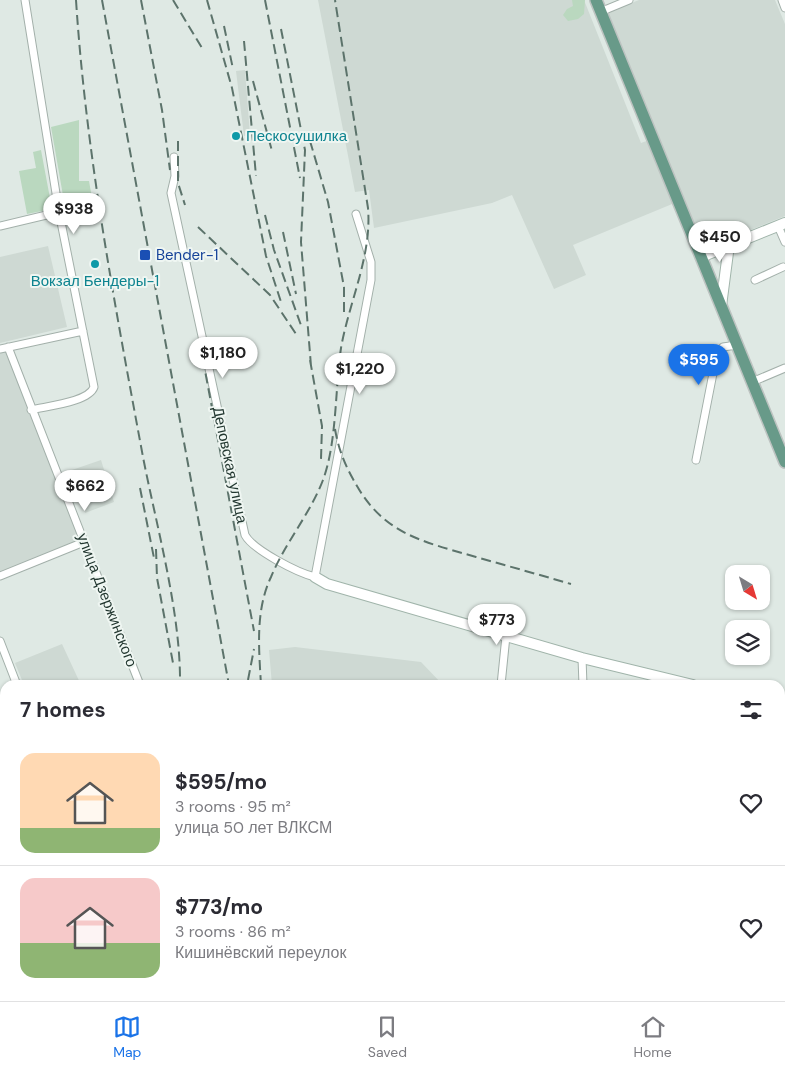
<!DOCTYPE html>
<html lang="en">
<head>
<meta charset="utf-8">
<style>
	body { margin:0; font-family:"DM Sans",sans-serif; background:#f7f7f7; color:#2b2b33; height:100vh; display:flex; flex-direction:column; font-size:19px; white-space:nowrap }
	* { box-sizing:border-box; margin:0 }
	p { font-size:16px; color:#7c7c81 }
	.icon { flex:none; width:28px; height:28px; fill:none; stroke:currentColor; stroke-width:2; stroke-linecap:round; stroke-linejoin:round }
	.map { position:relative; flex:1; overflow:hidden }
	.details { position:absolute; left:0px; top:680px; width:785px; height:321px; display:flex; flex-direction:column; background:#fff; border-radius:15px 15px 0 0; box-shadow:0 1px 4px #0004 }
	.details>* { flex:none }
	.needle { width:32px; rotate:142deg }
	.controls { position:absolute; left:725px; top:565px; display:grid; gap:10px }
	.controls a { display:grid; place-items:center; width:45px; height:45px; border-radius:10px; background:#fff; box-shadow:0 1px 4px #0004; font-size:25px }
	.price { position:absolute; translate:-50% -42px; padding:0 11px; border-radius:18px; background:#fff; color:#222; font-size:16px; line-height:32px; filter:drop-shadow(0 1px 2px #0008) }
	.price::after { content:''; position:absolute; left:50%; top:30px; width:15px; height:11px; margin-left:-8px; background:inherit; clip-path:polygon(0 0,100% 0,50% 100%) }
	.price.current { background:#1a73e8; color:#fff }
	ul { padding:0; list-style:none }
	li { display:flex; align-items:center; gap:15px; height:125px; padding:0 20px }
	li+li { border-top:1px solid #e1e1e2 }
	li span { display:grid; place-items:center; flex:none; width:140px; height:100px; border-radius:15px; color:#555 }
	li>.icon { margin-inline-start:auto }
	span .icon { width:60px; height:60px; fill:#fffc; stroke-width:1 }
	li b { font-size:21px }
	h2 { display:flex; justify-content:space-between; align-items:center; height:60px; padding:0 20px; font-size:21px }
	.tab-bar { display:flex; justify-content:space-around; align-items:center; height:70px; border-top:1px solid #e1e1e2; background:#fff; font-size:14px; color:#7c7c81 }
	.tab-bar a { display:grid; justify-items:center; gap:2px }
	.tab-bar .current { color:#1a73e8 }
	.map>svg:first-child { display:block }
	.built { fill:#ced9d3 }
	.green { fill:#bad8bf }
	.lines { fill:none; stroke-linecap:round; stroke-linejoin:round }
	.street-casing { stroke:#a3b0aa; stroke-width:9 }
	.secondary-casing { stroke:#a0b4aa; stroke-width:12 }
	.primary-casing { stroke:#bdc3c1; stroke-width:14 }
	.street { stroke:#fff; stroke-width:7 }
	.secondary { stroke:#fff; stroke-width:10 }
	.primary { stroke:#689a89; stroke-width:11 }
	.rail { stroke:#5c736b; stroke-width:2; stroke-dasharray:10 5; stroke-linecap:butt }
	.culture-dot { fill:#0f9aa8; stroke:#eff6f2; stroke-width:2 }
	.transit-dot { fill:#1a4fb4; stroke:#eff6f2; stroke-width:2 }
	.labels { text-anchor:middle; stroke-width:4; stroke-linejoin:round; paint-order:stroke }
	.culture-label { font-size:15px; fill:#0d838f; stroke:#eff6f2; text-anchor:start }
	.transit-label { font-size:15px; fill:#164399; stroke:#eff6f2; text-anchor:start }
	.street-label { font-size:15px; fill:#223730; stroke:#eff6f2 }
</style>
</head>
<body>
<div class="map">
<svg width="785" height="1001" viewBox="0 0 785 1001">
	<rect width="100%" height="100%" fill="#dfe9e4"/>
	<path class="built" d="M 318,0 L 584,0 L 641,143 L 652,139 L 677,202 L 573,245 L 586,275 L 554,289 L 512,195 L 492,203 L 374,228 L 369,190 L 355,192 Z
		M 639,0 L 775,0 L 785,24 L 785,216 L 704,249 L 606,13 Z
		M 245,70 L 250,135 L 244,136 L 236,71 Z
		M 48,246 L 67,327 L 0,343 L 0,257 Z
		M 8,347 L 84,542 L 0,576 L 0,349 Z
		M 101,460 L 114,502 L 85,513 L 69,471 Z
		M 62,644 L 81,685 L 24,685 L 15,663 Z
		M 295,647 L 421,662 L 443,685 L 272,685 L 269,650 Z
		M 5,769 L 5,996 L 10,996 L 5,1001 L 0,1001 L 0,772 Z"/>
	<path class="green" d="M 572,0 L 585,0 L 584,14 L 578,19 L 568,21 L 563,15 L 567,9 L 573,6 Z
		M 79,120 L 79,181 L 89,181 L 95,215 L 91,218 L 84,218 L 78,204 L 65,207 L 51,127 Z
		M 41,150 L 52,209 L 27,214 L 19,171 L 36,168 L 33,152 Z
		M 44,996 L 91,996 L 88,1001 L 39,1001 Z
		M 238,996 L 276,996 L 277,1001 L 236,1001 Z"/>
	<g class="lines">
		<defs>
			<path id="street" d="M 25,0 L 59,212 L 94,387 C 89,402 47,406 31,410
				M 782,0 L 785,8
				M 600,12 L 629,0
				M 174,157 L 175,176 L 171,193 L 245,535 C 253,550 298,573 315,577 L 371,280 L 371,262 L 356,214
				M 0,226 L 59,212
				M 778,226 L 785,242
				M 755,280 L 783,267
				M 8,347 L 140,685
				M 0,349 L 83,331
				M 752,382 L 785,368
				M 696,460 L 717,353 L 723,347 L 737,345
				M 0,576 L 84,542
				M 0,641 L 17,685
				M 582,658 L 583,685
				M 501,685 L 506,636
				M 0,763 L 5,760
				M 780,809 L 785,811
				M 780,896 L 785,898
				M 780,990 L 782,1001
				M 446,996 L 503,1001"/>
			<path id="secondary" d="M 701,257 L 785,223
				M 721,306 L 729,245
				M 315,577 L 327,584 L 582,658 L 693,685
				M 780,717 L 785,718"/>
			<path id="primary" d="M 596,0 L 785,462"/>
		</defs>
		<use href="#street" class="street-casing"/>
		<use href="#secondary" class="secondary-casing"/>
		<use href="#primary" class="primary-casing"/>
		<use href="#street" class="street"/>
		<use href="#secondary" class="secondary"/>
		<use href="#primary" class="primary"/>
		<path class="rail" d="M 76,0 C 86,154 115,306 143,457 C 157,529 181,613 180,685
			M 102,0 L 229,685
			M 141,0 L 162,110 L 170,170
			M 173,0 L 202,48
			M 207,0 L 232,88 L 266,256 L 282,305
			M 265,0 L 300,178
			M 224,26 L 233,69
			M 281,29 L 305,150 L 301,242 L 311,366
			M 244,41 L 256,176
			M 253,81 L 272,151
			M 178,141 L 178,183 L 185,205
			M 310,141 L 328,202 L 344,287 L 344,314
			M 265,215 L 274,250 L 302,328
			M 198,227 L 270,295 L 296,334
			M 283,232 L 296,294
			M 200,344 L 254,631
			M 310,360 L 322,426 L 321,459
			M 335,429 C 338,447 344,463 353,479 C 382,534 421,541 476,557 C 508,566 540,575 571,584
			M 140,488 L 154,558
			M 156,549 L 157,578 L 173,663
			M 248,680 L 254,649
			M 261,685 C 259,649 255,611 271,577 C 285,543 310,514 323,480 C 337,442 335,389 341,348 C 349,302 372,256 368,208 L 335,0
			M 281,996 L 282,1001
			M 308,996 L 309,1001
			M 319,996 L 322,1001
			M 14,1001 L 19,996
			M 227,1001 L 229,996"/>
	</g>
	<g class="culture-dot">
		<circle cx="236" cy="136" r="5"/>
		<circle cx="95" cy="264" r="5"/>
	</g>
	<rect class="transit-dot" x="139" y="249" width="12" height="12" rx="2.5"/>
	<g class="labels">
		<g class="culture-label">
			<text x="246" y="141">Пескосушилка</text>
			<text x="95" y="286" text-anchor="middle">Вокзал Бендеры-1</text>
		</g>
		<g class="transit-label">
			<text x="156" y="260">Bender-1</text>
		</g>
		<g class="street-label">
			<text transform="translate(230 465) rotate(78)" y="5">Деповская улица</text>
			<text transform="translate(107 600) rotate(69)" y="5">улица Дзержинского</text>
		</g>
	</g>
</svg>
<div class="controls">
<a><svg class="needle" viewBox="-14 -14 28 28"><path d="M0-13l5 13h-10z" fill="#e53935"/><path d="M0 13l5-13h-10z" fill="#7c7c81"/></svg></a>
<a><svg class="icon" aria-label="layers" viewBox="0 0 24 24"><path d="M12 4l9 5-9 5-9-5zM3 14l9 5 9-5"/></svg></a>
</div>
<b class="price" style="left:74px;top:235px">$938</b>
<b class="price" style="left:720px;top:263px">$450</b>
<b class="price" style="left:223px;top:379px">$1,180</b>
<b class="price current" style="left:699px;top:386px">$595</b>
<b class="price" style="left:360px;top:395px">$1,220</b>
<b class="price" style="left:85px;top:512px">$662</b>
<b class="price" style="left:497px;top:646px">$773</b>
<section class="details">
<h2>7 homes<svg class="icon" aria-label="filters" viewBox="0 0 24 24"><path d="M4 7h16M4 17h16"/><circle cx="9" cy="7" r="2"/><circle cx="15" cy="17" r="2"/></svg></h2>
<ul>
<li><span style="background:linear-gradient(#ffd9b3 75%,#8fb573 0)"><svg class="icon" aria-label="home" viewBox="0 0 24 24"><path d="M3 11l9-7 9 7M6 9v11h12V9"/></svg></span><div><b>$595/mo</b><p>3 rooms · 95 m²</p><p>улица 50 лет ВЛКСМ</p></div><svg class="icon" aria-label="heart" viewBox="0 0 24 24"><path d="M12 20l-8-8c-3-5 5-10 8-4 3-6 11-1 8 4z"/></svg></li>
<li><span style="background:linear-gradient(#f6c9c9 65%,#8fb573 0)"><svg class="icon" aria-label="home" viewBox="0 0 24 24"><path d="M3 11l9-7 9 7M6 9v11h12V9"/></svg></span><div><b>$773/mo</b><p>3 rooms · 86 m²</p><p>Кишинёвский переулок</p></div><svg class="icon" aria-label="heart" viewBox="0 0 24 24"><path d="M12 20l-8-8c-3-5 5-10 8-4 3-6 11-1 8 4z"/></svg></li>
</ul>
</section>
</div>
<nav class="tab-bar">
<a class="current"><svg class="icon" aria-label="map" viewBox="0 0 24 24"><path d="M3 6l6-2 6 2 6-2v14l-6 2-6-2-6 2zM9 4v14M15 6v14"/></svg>Map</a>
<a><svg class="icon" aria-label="saved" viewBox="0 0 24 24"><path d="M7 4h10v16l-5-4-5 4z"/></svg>Saved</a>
<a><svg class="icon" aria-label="home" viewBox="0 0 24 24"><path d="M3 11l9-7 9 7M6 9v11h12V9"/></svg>Home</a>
</nav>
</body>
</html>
